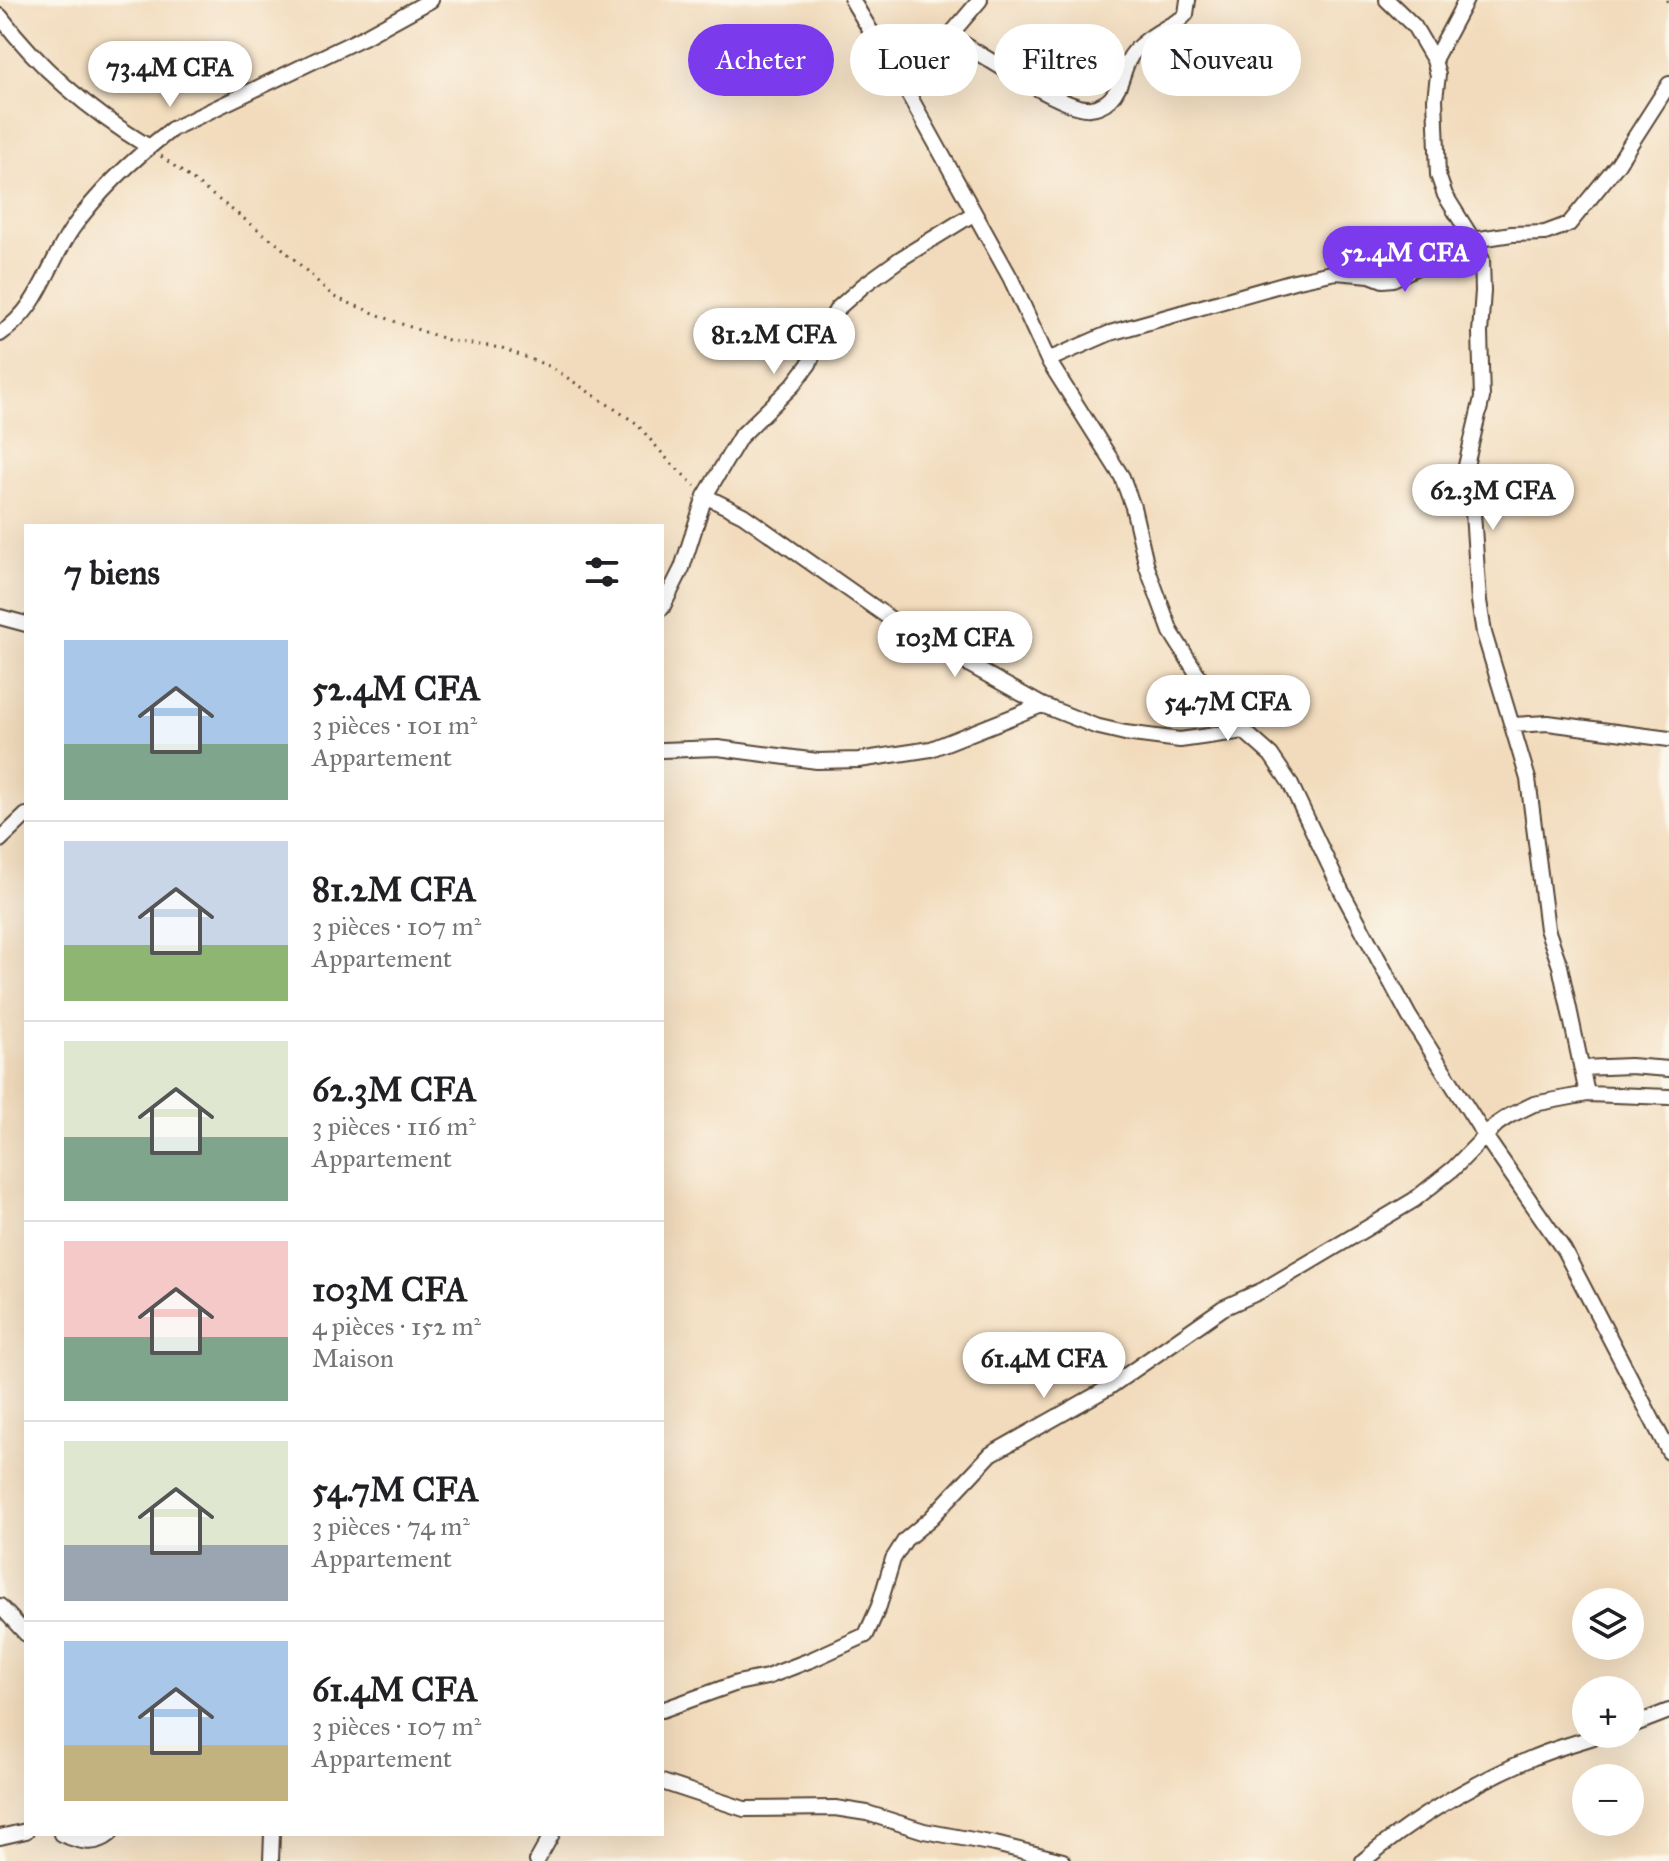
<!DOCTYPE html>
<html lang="fr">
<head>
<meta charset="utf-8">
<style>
	body { margin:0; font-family:"IM FELL Great Primer",serif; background:#f6f6f6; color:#202124; height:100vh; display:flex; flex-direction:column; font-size:30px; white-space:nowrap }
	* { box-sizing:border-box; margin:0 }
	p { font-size:26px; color:#757577 }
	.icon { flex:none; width:44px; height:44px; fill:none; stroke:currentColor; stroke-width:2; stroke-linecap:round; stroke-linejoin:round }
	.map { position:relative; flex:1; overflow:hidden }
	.details { position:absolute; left:24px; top:524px; width:640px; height:1312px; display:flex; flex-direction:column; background:#fff; border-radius:0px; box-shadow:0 8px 32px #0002 }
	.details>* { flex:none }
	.top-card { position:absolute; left:688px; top:24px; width:760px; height:72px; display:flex; gap:16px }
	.tools { position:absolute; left:1572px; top:1588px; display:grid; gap:16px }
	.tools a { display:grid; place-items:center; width:72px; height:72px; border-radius:50%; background:#fff; box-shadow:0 8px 32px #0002; font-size:40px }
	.price { position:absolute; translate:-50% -68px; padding:0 18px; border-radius:28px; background:#fff; color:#222; font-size:26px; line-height:52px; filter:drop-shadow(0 2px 4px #0008) }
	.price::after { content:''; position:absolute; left:50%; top:48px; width:24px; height:18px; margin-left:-12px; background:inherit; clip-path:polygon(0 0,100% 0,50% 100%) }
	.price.on { background:#7c3aed; color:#fff }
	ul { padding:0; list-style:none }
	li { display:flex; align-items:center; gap:24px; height:200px; padding:0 40px }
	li+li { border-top:2px solid #e0e0e0 }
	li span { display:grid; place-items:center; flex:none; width:224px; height:160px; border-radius:0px; color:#555 }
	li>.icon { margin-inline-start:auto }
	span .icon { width:96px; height:96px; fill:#fffc; stroke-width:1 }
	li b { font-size:34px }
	h2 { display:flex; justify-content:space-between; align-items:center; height:96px; padding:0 40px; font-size:34px }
	.chip { padding:0 28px; border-radius:36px; background:#fff; box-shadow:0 8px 32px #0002; font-size:28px; line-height:72px }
	.chip.on { background:#7c3aed; color:#fff }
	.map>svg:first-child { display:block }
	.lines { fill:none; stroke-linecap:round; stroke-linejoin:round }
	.minor-casing { stroke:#564536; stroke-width:18 }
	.path { stroke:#564536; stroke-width:3; stroke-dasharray:2 6; stroke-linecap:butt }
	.minor { stroke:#fff; stroke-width:14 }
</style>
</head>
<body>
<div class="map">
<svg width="1669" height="1861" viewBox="0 0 1669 1861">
	<rect width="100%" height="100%" fill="#fbf7ec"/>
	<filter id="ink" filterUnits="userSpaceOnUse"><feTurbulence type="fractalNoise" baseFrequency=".0125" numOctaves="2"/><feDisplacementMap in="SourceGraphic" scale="16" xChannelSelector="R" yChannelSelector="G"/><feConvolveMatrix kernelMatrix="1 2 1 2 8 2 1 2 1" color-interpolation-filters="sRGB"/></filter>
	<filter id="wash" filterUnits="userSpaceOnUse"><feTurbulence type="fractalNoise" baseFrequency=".006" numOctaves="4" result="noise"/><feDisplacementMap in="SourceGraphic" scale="32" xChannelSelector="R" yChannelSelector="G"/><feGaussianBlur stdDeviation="1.8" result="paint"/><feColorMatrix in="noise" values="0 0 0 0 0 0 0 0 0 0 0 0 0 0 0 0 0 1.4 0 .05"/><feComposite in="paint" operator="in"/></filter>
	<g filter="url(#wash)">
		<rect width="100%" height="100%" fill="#f2dbbc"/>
	</g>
	<g filter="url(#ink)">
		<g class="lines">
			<defs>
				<path id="minor" d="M 852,0 L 905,88 L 1011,279 L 1048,360 L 1122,477 L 1133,507 L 1147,567 L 1171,632 L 1198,675 L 1244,731 L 1271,755 L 1290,783 L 1341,890 L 1409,1016 L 1485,1136 L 1564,1250 L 1669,1452
					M 1387,0 L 1414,26 L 1434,60 L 1438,75 L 1435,99 L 1438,175 L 1445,195 L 1473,240 L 1482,260 L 1483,291 L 1480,333 L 1482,398 L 1465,470 L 1472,498 L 1479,601 L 1484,633 L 1528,779 L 1547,929 L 1560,966 L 1587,1094
					M 0,16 C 39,68 93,113 149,147
					M 951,36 C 977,52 1061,108 1087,108 C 1095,109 1105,104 1110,99 C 1121,88 1122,74 1128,61 C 1137,42 1164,29 1181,19 L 1186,14 L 1188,0
					M 1434,60 L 1466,0
					M 905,88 L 980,0
					M 0,334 C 41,306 46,267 72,229 C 100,189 134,158 172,129 L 362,38 L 431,0
					M 1048,360 L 1110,333 L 1294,281 L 1336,272 L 1370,275 L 1383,280 L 1393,279 L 1473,240 L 1512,234 L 1545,233 L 1569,224 L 1617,165 L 1669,84
					M 705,496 L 743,515 L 905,629 L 1042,705 L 1095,726 L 1125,733 L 1180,740 L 1244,731
					M 662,608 L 682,568 L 705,496 L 740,437 L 793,385 L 809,364 L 818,342 L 837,309 L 864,285 L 900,259 L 973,214
					M 0,617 L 26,624
					M 1513,725 L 1548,723 L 1669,739
					M 662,750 L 718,748 L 817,761 L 859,760 L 931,749 L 1042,705
					M 0,840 L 26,815
					M 1582,1068 L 1630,1066 L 1669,1069
					M 0,1606 L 26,1634
					M 662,1710 L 737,1683 L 767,1677 L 813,1659 L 866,1635 L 879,1606 L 893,1559 L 905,1540 L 931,1518 L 991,1454 L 1108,1388 L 1223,1308 L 1263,1290 L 1414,1200 L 1454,1168 L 1497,1124 L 1509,1116 L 1534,1104 L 1587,1094 L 1669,1097
					M 1630,1726 L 1669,1711
					M 662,1782 L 744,1809 L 835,1808 L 867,1813 L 924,1831 L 995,1844 L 1063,1861
					M 61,1834 C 78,1841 94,1847 110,1834
					M 0,1837 L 26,1831
					M 271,1861 L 272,1834
					M 537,1861 L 552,1834
					M 1363,1861 C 1413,1819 1472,1784 1532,1758 C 1555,1748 1580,1742 1603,1734"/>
			</defs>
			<use href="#minor" class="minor-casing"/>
			<path class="path" d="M 1667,0 L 1669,5
				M 161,156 L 280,246 L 334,297 L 396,322 L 451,341 L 502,348 L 551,367 L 636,423 L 668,460 L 695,486"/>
			<use href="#minor" class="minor"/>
		</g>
	</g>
</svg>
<div class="tools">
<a><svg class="icon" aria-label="layers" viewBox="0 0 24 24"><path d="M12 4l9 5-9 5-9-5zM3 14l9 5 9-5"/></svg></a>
<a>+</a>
<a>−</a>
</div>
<b class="price" style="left:170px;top:109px">73.4M CFA</b>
<b class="price on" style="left:1405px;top:294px">52.4M CFA</b>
<b class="price" style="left:774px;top:376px">81.2M CFA</b>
<b class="price" style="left:1493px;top:532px">62.3M CFA</b>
<b class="price" style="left:955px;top:679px">103M CFA</b>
<b class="price" style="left:1228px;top:743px">54.7M CFA</b>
<b class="price" style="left:1044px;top:1400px">61.4M CFA</b>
<div class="top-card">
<a class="chip on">Acheter</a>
<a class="chip">Louer</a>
<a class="chip">Filtres</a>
<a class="chip">Nouveau</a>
</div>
<section class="details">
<h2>7 biens<svg class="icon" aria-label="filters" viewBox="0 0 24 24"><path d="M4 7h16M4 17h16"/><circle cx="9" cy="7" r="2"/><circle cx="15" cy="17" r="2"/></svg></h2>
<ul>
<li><span style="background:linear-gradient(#a9c7e8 65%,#7fa58c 0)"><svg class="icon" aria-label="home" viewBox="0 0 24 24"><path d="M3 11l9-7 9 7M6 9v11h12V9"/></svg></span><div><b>52.4M CFA</b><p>3 pièces · 101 m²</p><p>Appartement</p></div></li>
<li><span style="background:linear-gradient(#c9d6e8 65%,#8fb573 0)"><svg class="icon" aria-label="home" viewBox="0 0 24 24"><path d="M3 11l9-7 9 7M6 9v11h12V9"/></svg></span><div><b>81.2M CFA</b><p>3 pièces · 107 m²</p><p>Appartement</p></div></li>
<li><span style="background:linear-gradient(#dfe7d0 60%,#7fa58c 0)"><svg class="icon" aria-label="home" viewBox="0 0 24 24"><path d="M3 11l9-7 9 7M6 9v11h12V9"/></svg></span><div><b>62.3M CFA</b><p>3 pièces · 116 m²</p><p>Appartement</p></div></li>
<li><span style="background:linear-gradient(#f6c9c9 60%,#7fa58c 0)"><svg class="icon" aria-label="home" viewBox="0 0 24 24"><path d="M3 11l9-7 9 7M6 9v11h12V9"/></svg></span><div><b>103M CFA</b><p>4 pièces · 152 m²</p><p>Maison</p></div></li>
<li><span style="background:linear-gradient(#dfe7d0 65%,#9aa5b1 0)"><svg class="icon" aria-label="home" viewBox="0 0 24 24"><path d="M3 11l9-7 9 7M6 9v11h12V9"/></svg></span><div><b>54.7M CFA</b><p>3 pièces · 74 m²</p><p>Appartement</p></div></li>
<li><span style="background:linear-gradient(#a9c7e8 65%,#c2b280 0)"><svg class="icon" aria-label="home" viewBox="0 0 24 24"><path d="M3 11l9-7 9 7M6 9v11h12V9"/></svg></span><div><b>61.4M CFA</b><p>3 pièces · 107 m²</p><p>Appartement</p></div></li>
</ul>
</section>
</div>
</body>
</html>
